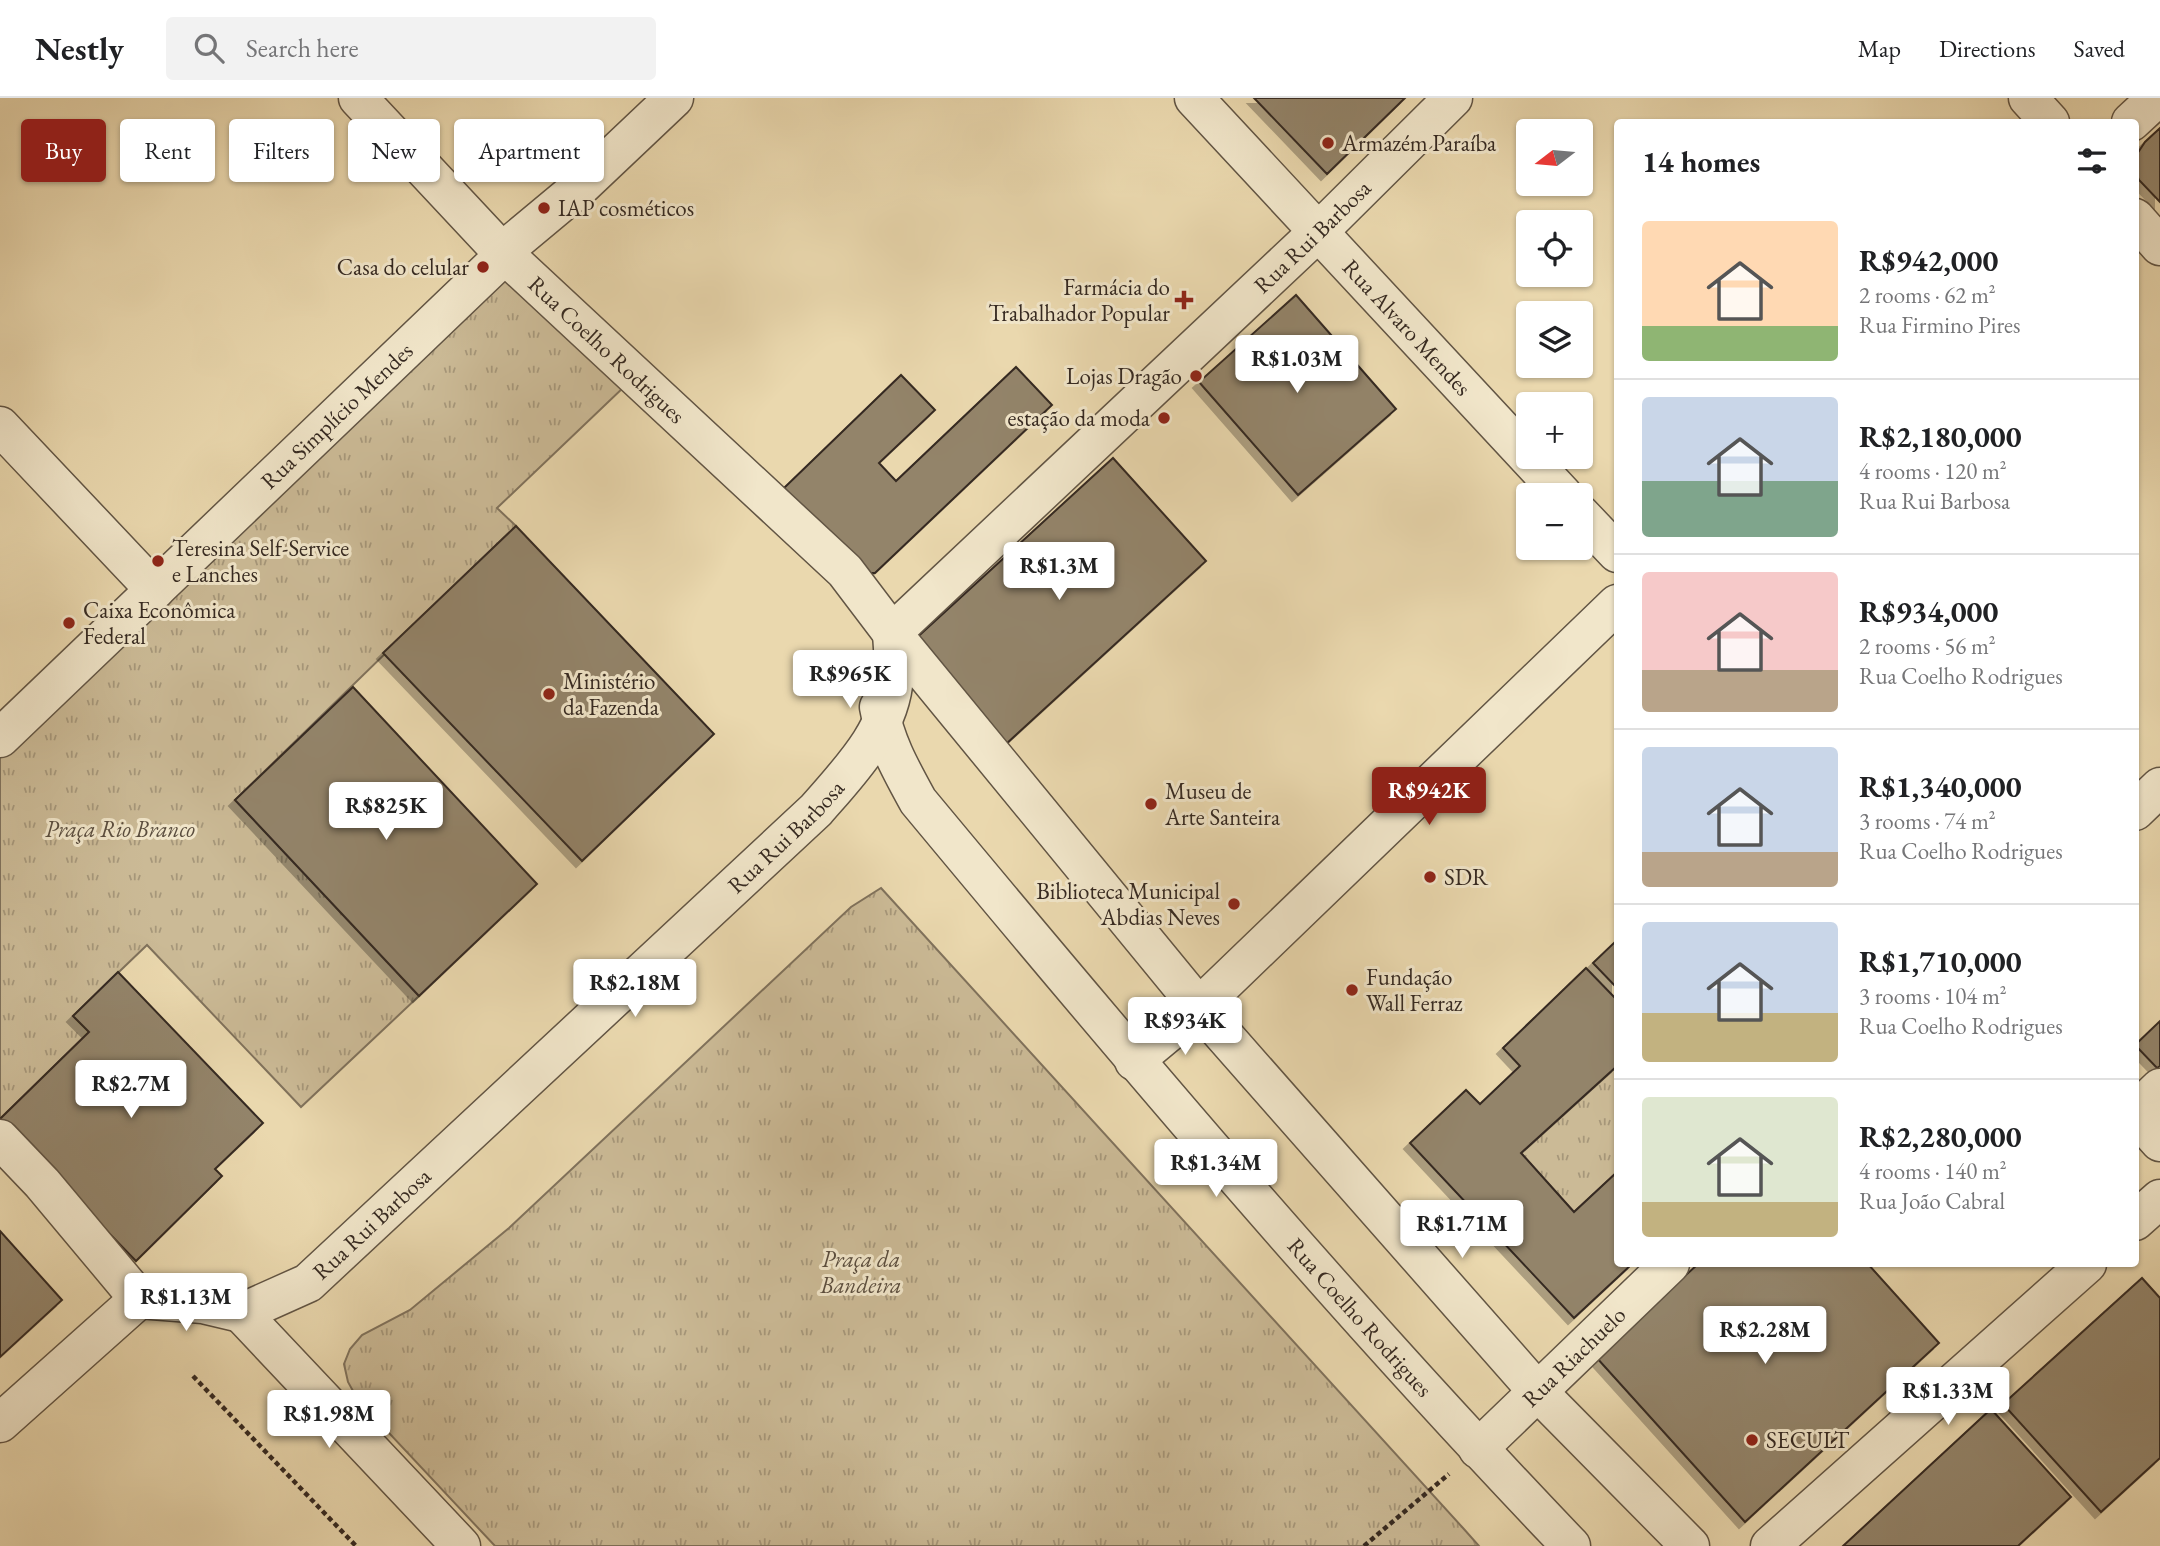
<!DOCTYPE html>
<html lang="en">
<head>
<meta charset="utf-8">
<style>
	body { margin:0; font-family:"EB Garamond",serif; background:#f2f2f2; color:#202124; height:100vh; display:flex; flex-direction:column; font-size:26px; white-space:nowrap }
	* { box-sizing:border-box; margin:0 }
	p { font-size:23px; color:#757577 }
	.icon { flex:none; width:38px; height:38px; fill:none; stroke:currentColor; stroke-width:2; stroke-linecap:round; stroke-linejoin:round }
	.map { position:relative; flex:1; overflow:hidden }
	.panel { position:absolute; left:1614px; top:21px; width:525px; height:1148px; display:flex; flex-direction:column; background:#fff; border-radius:7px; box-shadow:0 2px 5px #0004 }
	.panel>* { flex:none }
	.top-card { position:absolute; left:21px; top:21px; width:665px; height:63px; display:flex; gap:14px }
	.needle { width:46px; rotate:254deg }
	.controls { position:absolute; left:1516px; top:21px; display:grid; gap:14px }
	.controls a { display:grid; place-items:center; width:77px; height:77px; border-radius:7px; background:#fff; box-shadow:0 2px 5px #0004; font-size:35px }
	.price { position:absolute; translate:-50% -60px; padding:0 16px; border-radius:7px; background:#fff; color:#222; font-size:23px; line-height:46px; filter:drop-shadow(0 2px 4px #0008) }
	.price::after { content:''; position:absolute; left:50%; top:42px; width:21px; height:16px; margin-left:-10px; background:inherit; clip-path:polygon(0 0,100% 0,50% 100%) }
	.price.active { background:#8f2418; color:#fff }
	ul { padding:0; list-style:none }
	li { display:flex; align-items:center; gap:21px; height:175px; padding:0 28px }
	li+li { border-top:2px solid #e0e0e0 }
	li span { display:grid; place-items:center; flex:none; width:196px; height:140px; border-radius:7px; color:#555 }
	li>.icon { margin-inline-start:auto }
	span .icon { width:84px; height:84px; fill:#fffc; stroke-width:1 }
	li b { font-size:30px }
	h2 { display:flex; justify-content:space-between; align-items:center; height:84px; padding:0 28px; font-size:30px }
	.chip { padding:0 24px; border-radius:7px; background:#fff; box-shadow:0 2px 5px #0004; font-size:24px; line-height:63px }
	.chip.active { background:#8f2418; color:#fff }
	header { display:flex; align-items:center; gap:42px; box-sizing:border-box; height:98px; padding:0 35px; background:#fff; border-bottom:2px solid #e0e0e0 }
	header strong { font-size:33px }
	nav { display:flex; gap:38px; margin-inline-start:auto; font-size:24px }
	.search { width:490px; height:63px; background:#f2f2f2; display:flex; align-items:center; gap:18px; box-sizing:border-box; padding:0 24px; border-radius:7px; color:#757577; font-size:26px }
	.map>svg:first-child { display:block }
	.park { fill:url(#park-tufts); stroke:#80725c; stroke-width:2 }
	.building { fill:#93846a; stroke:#352921; stroke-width:2; filter:url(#shadow) }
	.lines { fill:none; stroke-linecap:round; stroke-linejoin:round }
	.minor-casing { stroke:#625544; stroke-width:41 }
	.path { stroke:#352921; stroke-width:4.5; stroke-dasharray:5 3.5; stroke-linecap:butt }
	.minor { stroke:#f1e6ca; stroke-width:38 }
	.poi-dot { fill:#8f2418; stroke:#f1e6ca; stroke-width:2.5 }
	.labels { text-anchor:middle; stroke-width:6; stroke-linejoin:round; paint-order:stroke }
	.poi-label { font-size:23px; fill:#352921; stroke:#f1e6ca; text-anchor:start }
	.street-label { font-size:23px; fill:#352921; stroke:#f1e6ca }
	.park-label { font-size:23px; font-style:italic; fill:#5a4d3e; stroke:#f1e6ca }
</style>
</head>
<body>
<header>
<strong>Nestly</strong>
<div class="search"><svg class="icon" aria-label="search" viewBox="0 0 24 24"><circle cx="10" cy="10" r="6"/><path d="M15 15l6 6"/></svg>Search here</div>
<nav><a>Map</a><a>Directions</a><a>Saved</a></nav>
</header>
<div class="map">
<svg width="2160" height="1448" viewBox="0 0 2160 1448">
	<defs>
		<pattern id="park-tufts" width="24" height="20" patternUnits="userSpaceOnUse" patternTransform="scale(1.75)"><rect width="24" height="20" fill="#cbba96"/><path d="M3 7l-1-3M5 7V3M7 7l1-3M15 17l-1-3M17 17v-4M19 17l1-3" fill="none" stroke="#a6977a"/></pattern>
		<filter id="shadow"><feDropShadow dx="-6" dy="6" stdDeviation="0" flood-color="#0004"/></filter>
	</defs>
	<rect width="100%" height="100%" fill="#ead8ae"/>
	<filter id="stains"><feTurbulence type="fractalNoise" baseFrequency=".00286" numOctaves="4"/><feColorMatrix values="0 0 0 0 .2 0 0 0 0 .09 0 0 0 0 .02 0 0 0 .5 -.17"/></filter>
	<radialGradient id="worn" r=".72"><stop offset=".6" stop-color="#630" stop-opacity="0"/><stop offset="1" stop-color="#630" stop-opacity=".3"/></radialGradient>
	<path class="park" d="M 498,169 L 626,287 L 497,410 L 516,428 L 235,702 L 419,898 L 301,1009 L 147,847 L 73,918 L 89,934 L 0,1021 L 0,647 Z
		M 881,790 L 1463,1430 L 1479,1448 L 495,1448 L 358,1302 L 348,1284 L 344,1266 L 350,1251 L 362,1237 L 410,1212 L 509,1130 L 851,809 Z
		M 1617,968 L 1617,1074 L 1574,1114 L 1521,1055 Z"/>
	<path class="building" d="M 1254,0 L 1405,0 L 1327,76 Z
		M 2160,30 L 2160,104 L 2139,82 L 2135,72 L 2135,59 L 2145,44 Z
		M 1296,197 L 1396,311 L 1298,397 L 1199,284 Z
		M 1016,269 L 1052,307 L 875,475 L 865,475 L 784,390 L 901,277 L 935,312 L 879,365 L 896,383 Z
		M 1113,360 L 1206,463 L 1005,647 L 912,544 Z
		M 516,428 L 714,636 L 582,763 L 383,555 Z
		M 353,589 L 537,786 L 419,898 L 235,702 Z
		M 1617,842 L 1617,890 L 1593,865 Z
		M 1586,870 L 1617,902 L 1617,968 L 1521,1055 L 1574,1114 L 1617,1074 L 1617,1166 L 1632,1166 L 1574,1220 L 1410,1045 L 1466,992 L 1480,1006 L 1520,968 L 1503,950 Z
		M 118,874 L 263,1025 L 215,1071 L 222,1078 L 136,1163 L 0,1023 L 0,1021 L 89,934 L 73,918 Z
		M 2160,923 L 2160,968 L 2157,970 L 2135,947 Z
		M 0,1133 L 62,1202 L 0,1259 Z
		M 1698,1166 L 1868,1166 L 1939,1245 L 1745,1424 L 1596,1259 Z
		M 2142,1180 L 2160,1200 L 2160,1360 L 2101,1414 L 2003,1306 Z
		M 1991,1311 L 2071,1399 L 2018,1448 L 1843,1448 Z"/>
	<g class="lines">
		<defs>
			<g id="minor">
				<path id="s1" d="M 358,0 L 502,154 L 845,473 L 892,535 L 1199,909 L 1538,1294 L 1690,1448"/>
				<path id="s2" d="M 1194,0 L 1563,397"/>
				<path d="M 2028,0 L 2050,24"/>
				<path d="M 2131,24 L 2157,0"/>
				<path d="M 2135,120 L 2160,148"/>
				<path d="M 0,328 L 155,492"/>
				<path d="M 1580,416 L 1617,455"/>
				<path id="s3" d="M 879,609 C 885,644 901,672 918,703 C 1129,957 1342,1209 1571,1448"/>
				<path id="s4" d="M 0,640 L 494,167 L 502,154 L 580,89 L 674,0"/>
				<path d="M 2135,713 L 2160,689"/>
				<path d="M 1134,963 L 1199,909 L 1617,506"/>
				<path d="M 2135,1014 L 2160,990"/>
				<path d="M 2135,1016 L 2160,1044"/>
				<path d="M 0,1041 L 42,1085 L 139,1201"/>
				<path d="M 2135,1123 L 2160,1101"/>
				<path d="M 241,1215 L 461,1448"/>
				<path id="s5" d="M 0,1325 L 139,1201 L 203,1206 L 241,1215 L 308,1185 L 816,712 C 849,674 891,632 894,578 C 894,564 893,549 892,535 L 1319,133 L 1453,0"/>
				<path id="s6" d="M 1478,1351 L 1670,1166"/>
				<path d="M 1770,1448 L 2087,1166"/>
			</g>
		</defs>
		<use href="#minor" class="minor-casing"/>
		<path class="path" d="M 193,1278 L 356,1448
			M 1364,1448 L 1449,1376"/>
		<use href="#minor" class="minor"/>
	</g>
	<g class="poi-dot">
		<circle cx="1328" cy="45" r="7"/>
		<circle cx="544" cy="110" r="7"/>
		<circle cx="483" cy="169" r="7"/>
		<path d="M1180.5 191.5h7v7h7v7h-7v7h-7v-7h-7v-7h7z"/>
		<circle cx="1196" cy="278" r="7"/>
		<circle cx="1164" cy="320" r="7"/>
		<circle cx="158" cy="463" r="7"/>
		<circle cx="69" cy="525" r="7"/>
		<circle cx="549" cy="596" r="7"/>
		<circle cx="1151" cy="706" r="7"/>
		<circle cx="1430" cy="779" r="7"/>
		<circle cx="1234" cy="806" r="7"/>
		<circle cx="1352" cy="892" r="7"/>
		<circle cx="1752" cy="1342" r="7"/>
	</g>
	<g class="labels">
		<g class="poi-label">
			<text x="1342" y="53">Armazém Paraíba</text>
			<text x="558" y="118">IAP cosméticos</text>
			<text x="469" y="177" text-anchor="end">Casa do celular</text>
			<text x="1170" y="197" text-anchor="end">Farmácia do<tspan x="1170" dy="26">Trabalhador Popular</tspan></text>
			<text x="1182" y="286" text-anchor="end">Lojas Dragão</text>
			<text x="1150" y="328" text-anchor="end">estação da moda</text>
			<text x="172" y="458">Teresina Self-Service<tspan x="172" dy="26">e Lanches</tspan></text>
			<text x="83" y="520">Caixa Econômica<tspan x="83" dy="26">Federal</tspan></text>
			<text x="563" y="591">Ministério<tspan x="563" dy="26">da Fazenda</tspan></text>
			<text x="1165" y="701">Museu de<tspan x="1165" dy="26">Arte Santeira</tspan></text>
			<text x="1444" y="787">SDR</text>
			<text x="1220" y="801" text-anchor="end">Biblioteca Municipal<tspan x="1220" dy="26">Abdias Neves</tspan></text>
			<text x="1366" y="887">Fundação<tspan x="1366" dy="26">Wall Ferraz</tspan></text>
			<text x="1766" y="1350">SECULT</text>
		</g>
		<g class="street-label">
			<text dy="8" stroke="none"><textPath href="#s5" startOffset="1836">Rua Rui Barbosa</textPath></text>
			<text dy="8" stroke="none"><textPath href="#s2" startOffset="313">Rua Alvaro Mendes</textPath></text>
			<text dy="8" stroke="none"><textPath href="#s1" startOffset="354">Rua Coelho Rodrigues</textPath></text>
			<text dy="8" stroke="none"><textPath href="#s4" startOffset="466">Rua Simplício Mendes</textPath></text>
			<text dy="8" stroke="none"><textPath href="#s5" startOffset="1017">Rua Rui Barbosa</textPath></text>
			<text dy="8" stroke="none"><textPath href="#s5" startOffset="450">Rua Rui Barbosa</textPath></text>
			<text dy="8" stroke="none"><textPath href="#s3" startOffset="782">Rua Coelho Rodrigues</textPath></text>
			<text dy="8" stroke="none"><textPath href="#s6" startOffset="133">Rua Riachuelo</textPath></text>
		</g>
		<g class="park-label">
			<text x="120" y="739">Praça Rio Branco</text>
			<text x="861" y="1169">Praça da<tspan x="861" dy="26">Bandeira</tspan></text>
		</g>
	</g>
	<rect width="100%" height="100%" filter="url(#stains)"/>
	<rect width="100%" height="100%" fill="url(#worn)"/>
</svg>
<div class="controls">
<a><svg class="needle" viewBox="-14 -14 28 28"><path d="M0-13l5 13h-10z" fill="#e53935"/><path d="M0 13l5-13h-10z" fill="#757577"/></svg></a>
<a><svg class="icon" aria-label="locate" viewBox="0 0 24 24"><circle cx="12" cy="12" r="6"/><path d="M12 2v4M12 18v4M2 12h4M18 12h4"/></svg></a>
<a><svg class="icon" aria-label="layers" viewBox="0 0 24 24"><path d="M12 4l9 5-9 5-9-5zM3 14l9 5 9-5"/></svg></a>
<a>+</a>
<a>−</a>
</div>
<b class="price" style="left:1297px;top:297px">R$1.03M</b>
<b class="price" style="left:1059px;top:504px">R$1.3M</b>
<b class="price" style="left:850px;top:612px">R$965K</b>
<b class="price active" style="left:1429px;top:729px">R$942K</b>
<b class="price" style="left:386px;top:744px">R$825K</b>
<b class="price" style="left:635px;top:921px">R$2.18M</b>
<b class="price" style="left:1185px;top:959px">R$934K</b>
<b class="price" style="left:131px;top:1022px">R$2.7M</b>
<b class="price" style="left:1216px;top:1101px">R$1.34M</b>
<b class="price" style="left:1462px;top:1162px">R$1.71M</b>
<b class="price" style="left:186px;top:1235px">R$1.13M</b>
<b class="price" style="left:1765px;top:1268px">R$2.28M</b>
<b class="price" style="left:1948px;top:1329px">R$1.33M</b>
<b class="price" style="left:329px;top:1352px">R$1.98M</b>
<div class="top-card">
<a class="chip active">Buy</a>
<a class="chip">Rent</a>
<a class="chip">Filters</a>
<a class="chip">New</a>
<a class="chip">Apartment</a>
</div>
<section class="panel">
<h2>14 homes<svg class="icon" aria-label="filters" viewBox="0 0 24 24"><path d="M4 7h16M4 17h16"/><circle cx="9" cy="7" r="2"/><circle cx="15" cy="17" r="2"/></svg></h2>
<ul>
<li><span style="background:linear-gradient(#ffd9b3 75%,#8fb573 0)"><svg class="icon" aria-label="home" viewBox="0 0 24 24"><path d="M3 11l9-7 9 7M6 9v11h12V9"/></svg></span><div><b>R$942,000</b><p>2 rooms · 62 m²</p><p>Rua Firmino Pires</p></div></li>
<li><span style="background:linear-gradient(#c9d6e8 60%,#7fa58c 0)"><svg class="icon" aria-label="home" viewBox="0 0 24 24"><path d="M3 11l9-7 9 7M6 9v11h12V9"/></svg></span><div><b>R$2,180,000</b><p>4 rooms · 120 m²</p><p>Rua Rui Barbosa</p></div></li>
<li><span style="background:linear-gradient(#f6c9c9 70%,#b9a48a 0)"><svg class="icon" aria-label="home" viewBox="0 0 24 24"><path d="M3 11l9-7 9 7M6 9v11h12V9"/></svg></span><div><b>R$934,000</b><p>2 rooms · 56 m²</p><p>Rua Coelho Rodrigues</p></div></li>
<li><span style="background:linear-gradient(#c9d6e8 75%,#b9a48a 0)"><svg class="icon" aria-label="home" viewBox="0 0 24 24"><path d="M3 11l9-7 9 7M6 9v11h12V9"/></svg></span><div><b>R$1,340,000</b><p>3 rooms · 74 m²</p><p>Rua Coelho Rodrigues</p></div></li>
<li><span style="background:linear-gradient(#c9d6e8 65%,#c2b280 0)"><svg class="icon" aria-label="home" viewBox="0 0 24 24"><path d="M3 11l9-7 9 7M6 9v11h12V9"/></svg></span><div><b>R$1,710,000</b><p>3 rooms · 104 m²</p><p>Rua Coelho Rodrigues</p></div></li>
<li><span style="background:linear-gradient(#dfe7d0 75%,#c2b280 0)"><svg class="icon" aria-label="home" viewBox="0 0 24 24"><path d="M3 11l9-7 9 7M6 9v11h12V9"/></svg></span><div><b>R$2,280,000</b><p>4 rooms · 140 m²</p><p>Rua João Cabral</p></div></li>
</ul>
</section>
</div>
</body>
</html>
